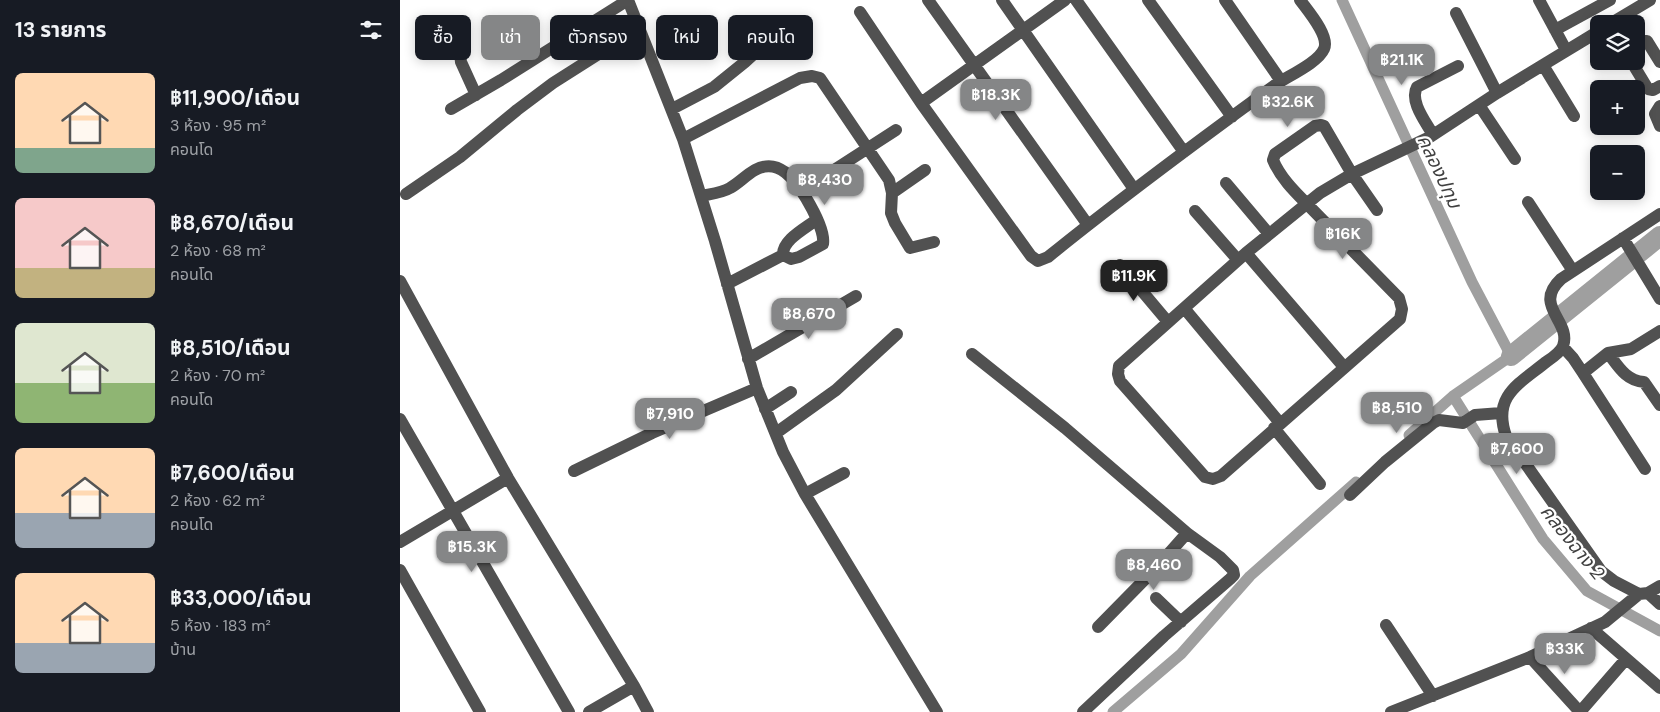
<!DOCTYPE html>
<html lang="th">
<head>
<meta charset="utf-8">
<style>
	body { margin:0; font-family:"DM Sans","Noto Sans Thai",sans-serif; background:#242831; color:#f1f3f6; height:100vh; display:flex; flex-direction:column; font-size:19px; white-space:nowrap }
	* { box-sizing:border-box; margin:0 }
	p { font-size:16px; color:#9ea1a6 }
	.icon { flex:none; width:28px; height:28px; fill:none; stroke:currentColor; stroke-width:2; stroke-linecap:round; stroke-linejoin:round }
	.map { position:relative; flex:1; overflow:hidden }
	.panel { display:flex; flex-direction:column; background:#171b24; width:400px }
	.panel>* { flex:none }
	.guide { position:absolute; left:15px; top:15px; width:475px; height:45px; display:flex; gap:10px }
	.fabs { position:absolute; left:1190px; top:15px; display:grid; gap:10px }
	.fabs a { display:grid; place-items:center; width:55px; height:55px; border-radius:8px; background:#171b24; box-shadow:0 2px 12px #0003; font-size:25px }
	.price { position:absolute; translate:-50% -42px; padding:0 11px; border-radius:10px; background:#858687; color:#fff; font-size:16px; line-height:32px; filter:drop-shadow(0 1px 2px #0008) }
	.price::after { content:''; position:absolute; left:50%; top:30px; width:15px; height:11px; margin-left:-8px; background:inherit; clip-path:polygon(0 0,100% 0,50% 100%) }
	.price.current { background:#222; color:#fff }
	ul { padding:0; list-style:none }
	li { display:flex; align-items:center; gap:15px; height:125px; padding:0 15px }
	li span { display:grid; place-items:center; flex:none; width:140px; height:100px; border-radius:8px; color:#555 }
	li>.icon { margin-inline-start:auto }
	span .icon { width:60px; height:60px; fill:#fffc; stroke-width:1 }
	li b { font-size:21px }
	h2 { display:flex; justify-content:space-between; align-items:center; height:60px; padding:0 15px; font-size:21px }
	.tag { padding:0 18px; border-radius:8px; background:#171b24; box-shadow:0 2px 12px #0003; font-size:18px; line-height:45px }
	.tag.current { background:#858687; color:#fff }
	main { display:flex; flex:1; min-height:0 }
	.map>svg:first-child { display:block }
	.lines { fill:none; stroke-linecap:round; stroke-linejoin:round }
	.canal { stroke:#9f9f9f; stroke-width:11 }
	.river { stroke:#9f9f9f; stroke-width:20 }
	.minor { stroke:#515151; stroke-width:12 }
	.labels { text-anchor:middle; stroke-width:4.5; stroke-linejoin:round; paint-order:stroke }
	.water-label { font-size:19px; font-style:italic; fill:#404040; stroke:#fff }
</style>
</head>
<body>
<main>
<section class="panel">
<h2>13 รายการ<svg class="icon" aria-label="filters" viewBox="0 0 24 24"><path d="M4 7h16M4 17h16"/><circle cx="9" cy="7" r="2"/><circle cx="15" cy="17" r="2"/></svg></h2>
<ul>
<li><span style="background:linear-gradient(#ffd9b3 75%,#7fa58c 0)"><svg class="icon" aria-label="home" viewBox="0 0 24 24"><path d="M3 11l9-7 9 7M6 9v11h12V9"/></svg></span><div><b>฿11,900/เดือน</b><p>3 ห้อง · 95 m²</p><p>คอนโด</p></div></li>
<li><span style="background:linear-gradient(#f6c9c9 70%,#c2b280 0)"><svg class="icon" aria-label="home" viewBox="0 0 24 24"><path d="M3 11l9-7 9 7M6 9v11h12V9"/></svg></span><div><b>฿8,670/เดือน</b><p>2 ห้อง · 68 m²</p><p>คอนโด</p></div></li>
<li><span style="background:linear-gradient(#dfe7d0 60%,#8fb573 0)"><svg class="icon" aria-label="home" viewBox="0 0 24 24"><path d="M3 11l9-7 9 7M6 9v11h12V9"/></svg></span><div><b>฿8,510/เดือน</b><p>2 ห้อง · 70 m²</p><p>คอนโด</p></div></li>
<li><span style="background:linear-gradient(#ffd9b3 65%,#9aa5b1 0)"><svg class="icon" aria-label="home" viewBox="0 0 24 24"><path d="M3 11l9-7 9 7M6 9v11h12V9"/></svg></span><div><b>฿7,600/เดือน</b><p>2 ห้อง · 62 m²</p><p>คอนโด</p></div></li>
<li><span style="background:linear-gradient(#ffd9b3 70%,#9aa5b1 0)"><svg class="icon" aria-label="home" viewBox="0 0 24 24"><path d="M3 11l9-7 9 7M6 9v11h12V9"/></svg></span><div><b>฿33,000/เดือน</b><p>5 ห้อง · 183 m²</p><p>บ้าน</p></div></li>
</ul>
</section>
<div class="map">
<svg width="1260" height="712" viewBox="0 0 1260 712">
	<rect width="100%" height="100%" fill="#fff"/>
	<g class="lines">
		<path class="canal" d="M 942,0 L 1072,282 L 1111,356 L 1053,396 L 1009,435
			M 1053,396 L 1143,539 L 1187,591 L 1260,631
			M 713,712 L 781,654 L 850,576 L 956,482"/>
		<path class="river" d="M 1111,356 L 1260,236"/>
		<path class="minor" d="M 228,0 L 283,139 L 315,241 L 357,388 L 383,452 L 405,494 L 537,712
			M 528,0 L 688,225
			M 602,0 L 734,189
			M 676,0 L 784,152
			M 748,0 L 832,117
			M 825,0 L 881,81
			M 1139,0 L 1166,50
			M 460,12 L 521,103 L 631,256 L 638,261 L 648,257 C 722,197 798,141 875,85 C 888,76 918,63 924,49 C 930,36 908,11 900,0
			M 1056,13 L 1097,93
			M 1210,24 L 1250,0
			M 1155,30 L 1210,0
			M 58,36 L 61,62 L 76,95
			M 1236,46 L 1244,41 L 1247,41 L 1260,62
			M 1231,61 L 1248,89 L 1253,90 L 1260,86
			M 1143,65 L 1174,116
			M 521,103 L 665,0
			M 1079,105 L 1115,159
			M 1260,106 L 1255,114 L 1260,126
			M 51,109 L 101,80 L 228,0
			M 272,109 L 314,87 L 345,62 L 367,42
			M 1033,135 C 1026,122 1009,101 1017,87 L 1058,66
			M 283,139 L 400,78 L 412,76 L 420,78 L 489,180 L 492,193 L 491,213 L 495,223 L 510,248 L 534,242
			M 431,172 L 496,130
			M 826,183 L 869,234
			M 492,193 L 525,170
			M 6,194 L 60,157 L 117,110 L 153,83 L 238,29
			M 301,196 C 310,194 322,193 330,188 C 339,183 346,175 355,170 C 379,157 395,180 406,198 C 412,208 425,232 423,244 L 399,257 L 391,259 L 383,255 L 327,284
			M 1128,202 L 1173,271
			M 977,210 L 952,174 L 924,126 L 921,125 L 915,126 L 875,154 L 873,160 C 880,177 894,191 906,203 L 999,298 L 1002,309 L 1000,319 L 821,476 L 813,479 L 805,477 L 720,381 L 718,374 L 719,366 L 846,253 L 920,193 L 952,174 L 1030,137 L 1097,93 L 1199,31
			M 795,211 L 838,260
			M 1223,238 L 1260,299
			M 846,253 L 944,367
			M 383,255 C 382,240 406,228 416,220
			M 720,265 L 768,322
			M 0,281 L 108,478 L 234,686 L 248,712
			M 784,308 L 880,423
			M 1163,347 L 1173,358 L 1183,373 L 1208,353 L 1231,349 L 1260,331
			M 1208,353 C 1218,366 1226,381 1244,382 L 1260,405
			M 572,354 L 665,428 L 787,533 L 820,557 L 833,570 L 834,575 L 830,579 L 764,636 L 683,712
			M 348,359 L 456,296
			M 1183,373 L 1245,469
			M 365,409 L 391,392
			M 0,419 L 169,712
			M 874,428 L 920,484
			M 376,433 L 436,390 L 497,334
			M 174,471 L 252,433 L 357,388
			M 405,494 L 444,473
			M 950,495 L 985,462 L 1033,423 L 1039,420 L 1063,423 L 1075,415 L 1101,413
			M 0,542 L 108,478
			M 0,570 L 80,712
			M 1248,593 L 1260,604
			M 1239,594 L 1214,581 L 1201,571 L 1106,436 C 1092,396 1119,384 1146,362 C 1152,358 1160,353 1163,346 C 1172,321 1132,306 1161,279 L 1260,214
			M 756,598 L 781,622
			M 986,625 L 1033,696
			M 698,627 L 756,568 L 787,533
			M 1191,628 L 1260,688
			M 1130,657 L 1180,712
			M 189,712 L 234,686
			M 991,712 L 1130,657 L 1205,622 L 1239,594 L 1248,593 L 1260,586
			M 1180,712 L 1226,659"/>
	</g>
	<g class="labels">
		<g class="water-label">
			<text transform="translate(1040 171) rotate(65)" y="7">คลองปทุม</text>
			<text transform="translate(1173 542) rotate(51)" y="7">คลองฉาง 2</text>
		</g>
	</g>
</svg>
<div class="fabs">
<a><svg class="icon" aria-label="layers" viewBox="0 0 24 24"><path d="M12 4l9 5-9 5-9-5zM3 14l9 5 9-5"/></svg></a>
<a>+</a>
<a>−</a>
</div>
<b class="price" style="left:1002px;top:86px">฿21.1K</b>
<b class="price" style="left:596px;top:121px">฿18.3K</b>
<b class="price" style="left:888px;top:128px">฿32.6K</b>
<b class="price" style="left:425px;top:206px">฿8,430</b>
<b class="price" style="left:943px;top:260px">฿16K</b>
<b class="price current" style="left:734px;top:302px">฿11.9K</b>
<b class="price" style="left:409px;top:340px">฿8,670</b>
<b class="price" style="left:997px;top:434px">฿8,510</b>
<b class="price" style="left:270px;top:440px">฿7,910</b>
<b class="price" style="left:1117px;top:475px">฿7,600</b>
<b class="price" style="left:72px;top:573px">฿15.3K</b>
<b class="price" style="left:754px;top:591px">฿8,460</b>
<b class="price" style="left:1165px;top:675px">฿33K</b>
<div class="guide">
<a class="tag">ซื้อ</a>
<a class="tag current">เช่า</a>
<a class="tag">ตัวกรอง</a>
<a class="tag">ใหม่</a>
<a class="tag">คอนโด</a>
</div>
</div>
</main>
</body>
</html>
